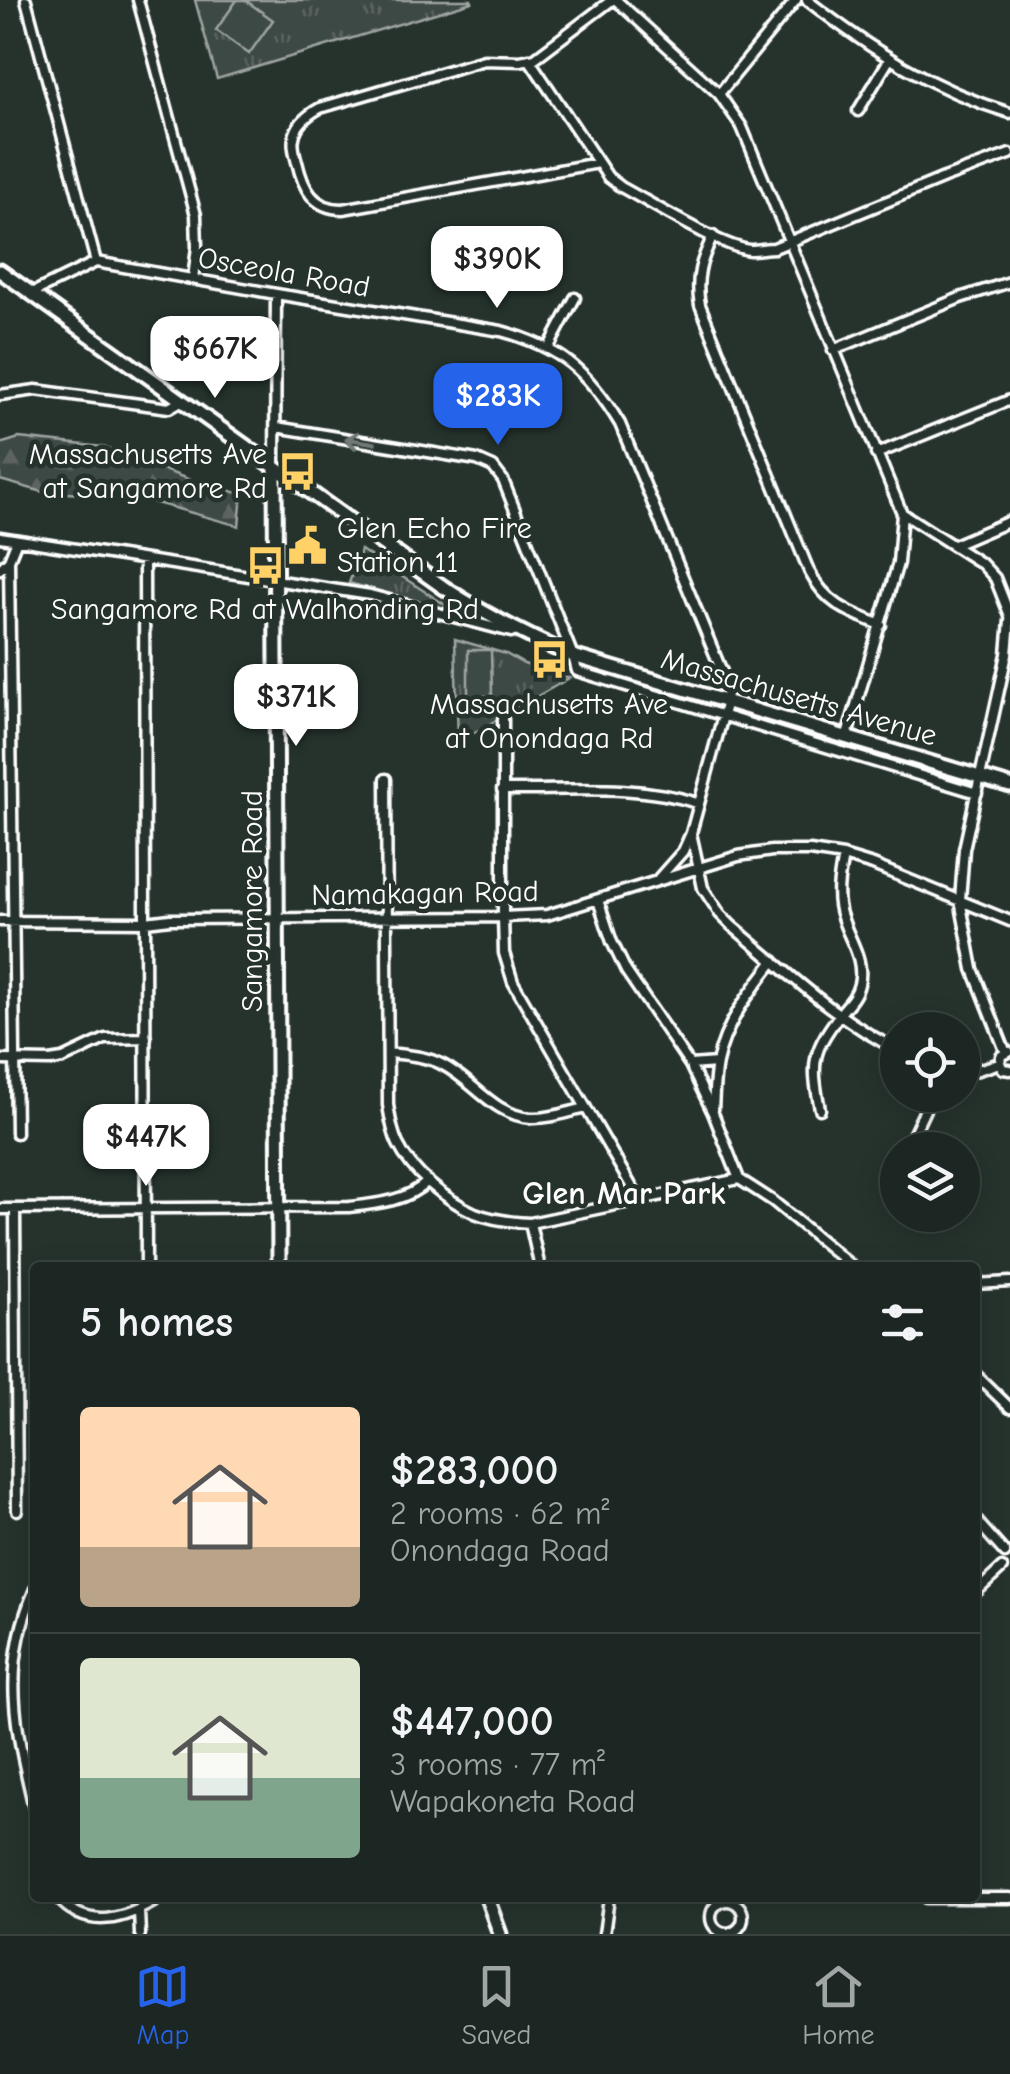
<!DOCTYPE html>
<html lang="en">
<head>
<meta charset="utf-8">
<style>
	body { margin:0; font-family:"Comic Neue",sans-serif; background:#29322f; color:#f1f3f6; height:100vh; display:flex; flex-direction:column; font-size:38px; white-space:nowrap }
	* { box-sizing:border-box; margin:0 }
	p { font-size:32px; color:#a0a5a5 }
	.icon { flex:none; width:55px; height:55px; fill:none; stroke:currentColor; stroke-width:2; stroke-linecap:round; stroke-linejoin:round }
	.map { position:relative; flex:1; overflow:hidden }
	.details { position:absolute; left:30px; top:1262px; width:950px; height:640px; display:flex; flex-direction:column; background:#1c2622; border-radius:10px; box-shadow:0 5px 25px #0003,0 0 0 2px #3a4340 }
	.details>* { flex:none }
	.tools { position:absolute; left:880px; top:1012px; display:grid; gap:20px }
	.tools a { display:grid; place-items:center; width:100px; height:100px; border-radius:50%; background:#1c2622; box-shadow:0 5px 25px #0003,0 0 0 2px #3a4340; font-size:50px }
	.price { position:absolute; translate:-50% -85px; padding:0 22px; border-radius:20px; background:#fff; color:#222; font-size:32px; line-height:65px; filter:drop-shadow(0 2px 5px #0008) }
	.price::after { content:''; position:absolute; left:50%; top:60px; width:30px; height:22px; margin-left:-15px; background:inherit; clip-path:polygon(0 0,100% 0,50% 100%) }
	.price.current { background:#2563eb; color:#fff }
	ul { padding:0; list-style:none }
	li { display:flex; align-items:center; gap:30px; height:250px; padding:0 50px }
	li+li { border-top:2px solid #3a4340 }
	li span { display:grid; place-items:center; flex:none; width:280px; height:200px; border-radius:10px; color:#555 }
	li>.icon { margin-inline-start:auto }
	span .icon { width:120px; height:120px; fill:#fffc; stroke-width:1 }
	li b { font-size:42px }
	h2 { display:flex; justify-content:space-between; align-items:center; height:120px; padding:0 50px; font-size:42px }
	.tabs { display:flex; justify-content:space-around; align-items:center; height:140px; border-top:2px solid #3a4340; background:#1c2622; font-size:28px; color:#a0a5a5 }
	.tabs a { display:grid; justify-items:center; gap:5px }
	.tabs .current { color:#2563eb }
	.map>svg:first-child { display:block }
	.grass { fill:url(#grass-tufts); stroke:#9ea4a2; stroke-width:2.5 }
	.forest { fill:url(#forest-firs); stroke:#9ea4a2; stroke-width:2.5 }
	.garden { fill:#3e4944; stroke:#9ea4a2; stroke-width:2.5 }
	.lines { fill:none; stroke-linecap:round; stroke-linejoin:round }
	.street-casing { stroke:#fff; stroke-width:15 }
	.secondary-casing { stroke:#fff; stroke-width:19 }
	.street { stroke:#26332d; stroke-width:8 }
	.secondary { stroke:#26332d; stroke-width:11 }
	.oneway { stroke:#727a76 }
	.labels { text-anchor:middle; stroke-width:9; stroke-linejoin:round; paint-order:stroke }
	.street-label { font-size:30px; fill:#fff; stroke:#26332d }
	.poi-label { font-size:30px; fill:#fff; stroke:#26332d }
	.neighbourhood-label { font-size:32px; font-weight:bold; fill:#fff; stroke:#26332d }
</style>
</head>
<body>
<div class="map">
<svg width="1010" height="1934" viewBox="0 0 1010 1934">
	<defs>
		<pattern id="grass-tufts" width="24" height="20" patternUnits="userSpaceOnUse" patternTransform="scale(2.5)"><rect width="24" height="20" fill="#3e4944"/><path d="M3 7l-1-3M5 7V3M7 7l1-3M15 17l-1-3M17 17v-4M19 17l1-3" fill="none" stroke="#5b6460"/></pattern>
		<pattern id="forest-firs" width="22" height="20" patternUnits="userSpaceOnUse" patternTransform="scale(2.5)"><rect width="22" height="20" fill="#3e4944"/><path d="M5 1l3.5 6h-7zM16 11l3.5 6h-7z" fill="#5b6460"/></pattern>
	</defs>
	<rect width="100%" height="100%" fill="#26332d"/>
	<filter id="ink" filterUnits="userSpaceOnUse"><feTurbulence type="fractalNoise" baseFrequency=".01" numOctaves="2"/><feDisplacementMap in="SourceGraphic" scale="20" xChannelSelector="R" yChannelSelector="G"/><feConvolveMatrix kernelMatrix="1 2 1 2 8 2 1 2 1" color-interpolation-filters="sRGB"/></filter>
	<g filter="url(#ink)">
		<path class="grass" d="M 195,0 L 471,0 L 472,2 L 217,79 Z
			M 361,550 L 458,613 L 349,583 Z
			M 455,639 L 506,654 L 524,664 L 569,678 L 458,742 Z"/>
		<path class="forest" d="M 19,438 L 103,447 L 193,481 L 242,494 L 239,526 L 131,496 L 43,492 L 0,480 L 0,444 Z"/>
		<path class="garden" d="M 237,0 L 245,0 L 273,20 L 249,54 L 216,30 Z
			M 468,650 L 491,650 L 492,696 L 468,696 Z"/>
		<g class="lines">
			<defs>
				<path id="street" d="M 26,0 L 96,262
					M 138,0 L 196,215 L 197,247 L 193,279
					M 616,0 L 719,94 L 742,127 L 902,513 L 898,563 L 847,736
					M 807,0 C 870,49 933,90 1010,113
					M 529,59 L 608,177 L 621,187 C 651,203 721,247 750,250 C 758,250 766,248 774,248 L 944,178 L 1010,154
					M 719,94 L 796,0
					M 858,111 L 889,60
					M 598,163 L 343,209 C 313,209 303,188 297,162 C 295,155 292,145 294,138 C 296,124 309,114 320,108 L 484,60 L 520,61 L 535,58 L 612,0
					M 713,236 C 701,260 695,278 700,305 L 809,571 C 826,604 848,612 881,625
					M 32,293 L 96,262 L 276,294 L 501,331 C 560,347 588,371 620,424 L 725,679 L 727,701 L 691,833 L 703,888 L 720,914 L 732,926 C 784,969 836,1020 898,1050
					M 549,347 L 575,298
					M 833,350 L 960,298 L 1010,282
					M 0,395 L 36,390 L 169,408 L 181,401
					M 276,427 L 477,460 L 493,467 L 503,480 L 573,656 L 577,671 L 977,793
					M 876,454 L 1010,400
					M 275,468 L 276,294
					M 902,513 L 982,564 L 995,578 L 1010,616
					M 0,537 L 370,595 L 511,632
					M 954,545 L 1010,521
					M 9,560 L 16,1133
					M 144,561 L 146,1268
					M 0,569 L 9,560 L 17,540
					M 503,719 L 503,917 L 504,953 L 513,982 L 640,1201
					M 386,779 L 388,1105 C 390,1118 392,1132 398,1144 C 412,1173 446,1200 475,1213 C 492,1220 511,1222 530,1223 L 739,1179
					M 502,790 C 567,791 635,783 697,803
					M 659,878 L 683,851 L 691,833
					M 598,900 L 612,942 L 626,971 L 690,1065 L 713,1113 L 739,1179 L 773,1201 L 854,1268
					M 0,921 L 146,922 L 170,919 L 503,917 L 547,915 L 738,856 L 772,851 L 810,851 L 843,856 L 873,865 L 1010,921
					M 1009,1052 L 1001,1056 L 1000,1063 L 1003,1069 L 1010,1070
					M 388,1053 C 407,1055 426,1056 443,1065 C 474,1081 493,1115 531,1118 C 549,1119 568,1112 586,1108
					M 1006,1053 L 973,969 L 960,900 L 964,849 L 1007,654 L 1010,620
					M 0,1060 L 50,1061 L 63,1059 L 105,1039 L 146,1038
					M 690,1065 L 717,1063
					M 962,1075 L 1000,1063
					M 820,1109 C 810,1060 813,1050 843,1010 C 850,1002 857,994 859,984 C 865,959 849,940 842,917 C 835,897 839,877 843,856
					M 713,1110 C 714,1095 714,1078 717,1063 C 725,1023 750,992 774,961
					M 906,1150 L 932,1095
					M 0,1209 L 349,1207 C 377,1204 408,1201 428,1181
					M 15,1209 L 17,1510
					M 530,1223 L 540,1268
					M 975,1284 L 1010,1282
					M 975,1374 L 1010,1408
					M 975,1519 L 1005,1553
					M 35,1589 C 0,1668 16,1731 35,1812
					M 975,1593 L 1002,1568
					M 58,1898 C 88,1932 126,1919 160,1898
					M 926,1898 L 1010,1898
					M711 1917a16 16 0 1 1 32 0a16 16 0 1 1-32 0Z
					M 139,1911 L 140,1934
					M 604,1934 L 609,1898"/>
				<path id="secondary" d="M 0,271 L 443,587 C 487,616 526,636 573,656 L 1010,786
					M 275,468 L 279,1268
					M 487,1898 L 500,1934"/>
			</defs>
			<use href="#street" class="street-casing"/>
			<use href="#secondary" class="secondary-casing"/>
			<use href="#street" class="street"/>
			<use href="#secondary" class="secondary"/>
		</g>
		<defs><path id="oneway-shaft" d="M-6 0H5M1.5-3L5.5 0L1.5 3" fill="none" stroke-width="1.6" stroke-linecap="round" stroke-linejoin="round" transform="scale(2.5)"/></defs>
		<use class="oneway" href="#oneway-shaft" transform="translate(360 441) rotate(-171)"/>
	</g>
	<defs>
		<symbol id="bus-bare" viewBox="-9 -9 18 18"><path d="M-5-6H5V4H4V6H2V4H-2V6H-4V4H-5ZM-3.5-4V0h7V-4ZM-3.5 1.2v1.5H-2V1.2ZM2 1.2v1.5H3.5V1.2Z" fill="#ffd166" stroke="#26332d" stroke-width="2.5" paint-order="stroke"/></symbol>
		<symbol id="civic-bare" viewBox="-9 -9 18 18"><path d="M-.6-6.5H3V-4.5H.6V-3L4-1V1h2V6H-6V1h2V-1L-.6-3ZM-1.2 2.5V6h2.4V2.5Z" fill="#ffd166" stroke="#26332d" stroke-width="2.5" paint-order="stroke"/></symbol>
	</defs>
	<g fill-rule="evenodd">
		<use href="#bus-bare" x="270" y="444" width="55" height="55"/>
		<use href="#civic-bare" x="280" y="518" width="55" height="55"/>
		<use href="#bus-bare" x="238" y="538" width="55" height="55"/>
		<use href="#bus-bare" x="522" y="632" width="55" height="55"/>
	</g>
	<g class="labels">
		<g class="street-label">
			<text transform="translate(284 272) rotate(10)" y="10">Osceola Road</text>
			<text transform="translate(799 697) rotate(16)" y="10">Massachusetts Avenue</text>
			<text transform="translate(425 893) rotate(-1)" y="10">Namakagan Road</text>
			<text transform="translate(252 901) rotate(-90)" y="10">Sangamore Road</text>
		</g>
		<g class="poi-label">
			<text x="267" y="464" text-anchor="end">Massachusetts Ave<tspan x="267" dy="34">at Sangamore Rd</tspan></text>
			<text x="337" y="538" text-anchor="start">Glen Echo Fire<tspan x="337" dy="34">Station 11</tspan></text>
			<text x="265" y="619">Sangamore Rd at Walhonding Rd</text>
			<text x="549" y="714">Massachusetts Ave<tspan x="549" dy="34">at Onondaga Rd</tspan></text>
		</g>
		<g class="neighbourhood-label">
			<text x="624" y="1204">Glen Mar Park</text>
		</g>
	</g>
</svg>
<div class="tools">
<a><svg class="icon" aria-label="locate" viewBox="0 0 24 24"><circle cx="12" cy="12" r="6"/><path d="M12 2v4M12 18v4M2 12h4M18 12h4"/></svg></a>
<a><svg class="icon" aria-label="layers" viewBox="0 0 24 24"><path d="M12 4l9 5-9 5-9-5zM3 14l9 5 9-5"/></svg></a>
</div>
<b class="price" style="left:497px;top:311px">$390K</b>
<b class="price" style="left:215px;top:401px">$667K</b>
<b class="price current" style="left:498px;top:448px">$283K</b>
<b class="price" style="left:296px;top:749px">$371K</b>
<b class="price" style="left:146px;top:1189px">$447K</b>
<section class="details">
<h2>5 homes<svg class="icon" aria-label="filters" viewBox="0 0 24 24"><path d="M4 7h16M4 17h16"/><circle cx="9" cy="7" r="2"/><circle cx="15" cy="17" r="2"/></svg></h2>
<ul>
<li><span style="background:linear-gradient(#ffd9b3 70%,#b9a48a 0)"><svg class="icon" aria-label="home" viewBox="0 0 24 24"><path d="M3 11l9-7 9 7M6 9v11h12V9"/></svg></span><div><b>$283,000</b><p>2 rooms · 62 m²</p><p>Onondaga Road</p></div></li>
<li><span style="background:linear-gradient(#dfe7d0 60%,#7fa58c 0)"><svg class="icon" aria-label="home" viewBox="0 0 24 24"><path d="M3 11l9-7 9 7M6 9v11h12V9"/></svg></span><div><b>$447,000</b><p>3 rooms · 77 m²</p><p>Wapakoneta Road</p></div></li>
</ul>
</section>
</div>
<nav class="tabs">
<a class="current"><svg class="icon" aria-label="map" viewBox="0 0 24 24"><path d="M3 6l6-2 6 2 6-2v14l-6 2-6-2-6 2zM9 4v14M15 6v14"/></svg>Map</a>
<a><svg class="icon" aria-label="saved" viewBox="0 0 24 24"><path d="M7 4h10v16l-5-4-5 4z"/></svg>Saved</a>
<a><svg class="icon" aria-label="home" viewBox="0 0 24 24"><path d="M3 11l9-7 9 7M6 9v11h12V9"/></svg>Home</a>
</nav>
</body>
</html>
